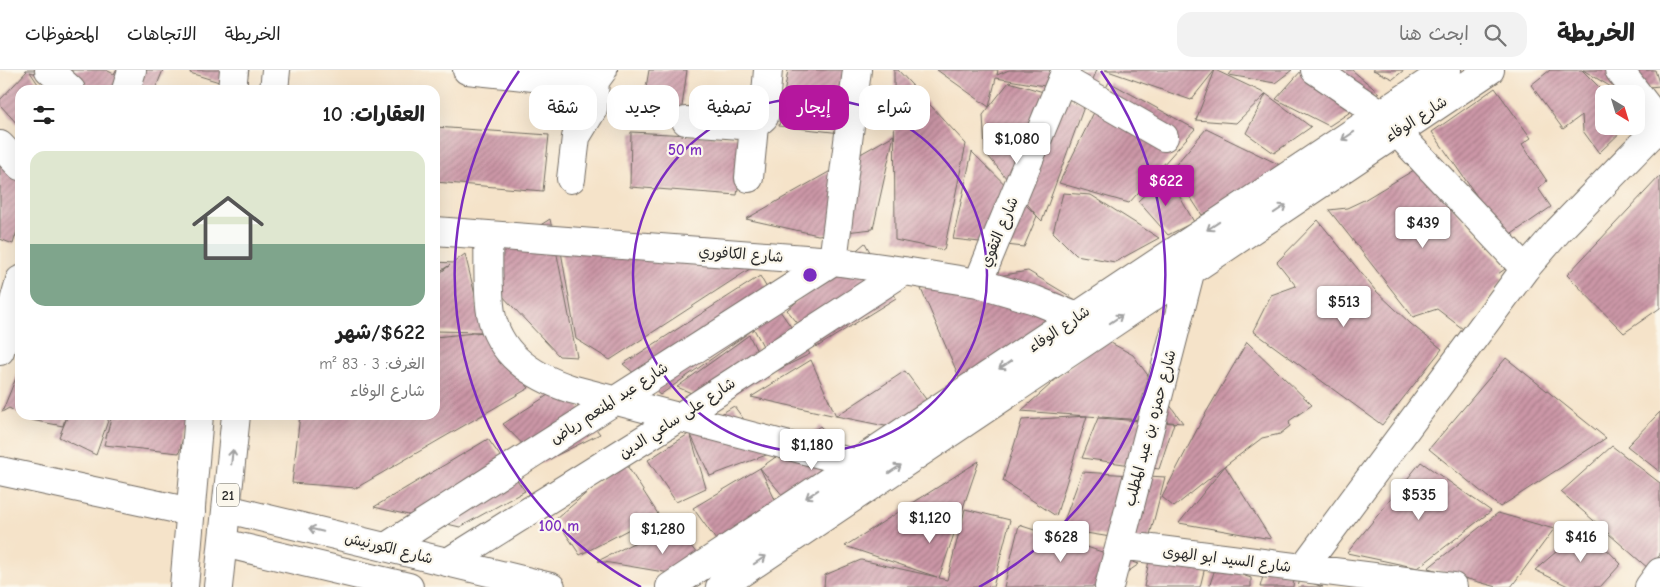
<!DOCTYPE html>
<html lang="ar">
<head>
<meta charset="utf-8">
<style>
	body { margin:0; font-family:"Comic Neue","Playpen Sans Arabic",sans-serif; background:#f2f2f2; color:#222; direction:rtl; height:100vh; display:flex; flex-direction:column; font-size:19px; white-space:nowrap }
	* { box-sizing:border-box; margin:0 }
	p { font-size:16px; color:#767676 }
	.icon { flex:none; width:28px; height:28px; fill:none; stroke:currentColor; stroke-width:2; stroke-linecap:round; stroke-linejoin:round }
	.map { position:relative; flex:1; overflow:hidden; direction:ltr }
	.sheet { position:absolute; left:15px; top:15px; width:425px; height:335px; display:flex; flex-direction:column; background:#fff; border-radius:15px; box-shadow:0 5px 20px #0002; direction:rtl }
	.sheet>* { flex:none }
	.guide { position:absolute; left:455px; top:15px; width:475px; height:45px; direction:rtl; display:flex; gap:10px }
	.needle { width:32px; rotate:142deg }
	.controls { position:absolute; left:1595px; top:15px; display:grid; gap:10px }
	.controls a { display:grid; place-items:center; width:50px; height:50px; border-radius:10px; background:#fff; box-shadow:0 5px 20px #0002; font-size:25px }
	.price { position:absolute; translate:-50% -42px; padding:0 11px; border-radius:5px; background:#fff; color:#222; font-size:16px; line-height:32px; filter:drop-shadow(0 1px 2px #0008) }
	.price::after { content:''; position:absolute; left:50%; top:30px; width:15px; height:11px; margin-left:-8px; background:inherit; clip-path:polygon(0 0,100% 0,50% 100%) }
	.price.active { background:#b5179e; color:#fff }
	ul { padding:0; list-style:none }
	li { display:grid; align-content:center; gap:10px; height:265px; padding:0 15px }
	li span { display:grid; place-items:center; height:155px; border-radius:15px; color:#555 }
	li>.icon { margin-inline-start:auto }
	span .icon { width:90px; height:90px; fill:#fffc; stroke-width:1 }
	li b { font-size:21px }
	h2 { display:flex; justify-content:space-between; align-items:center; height:60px; padding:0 15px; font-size:21px }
	.pill { padding:0 18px; border-radius:15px; background:#fff; box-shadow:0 5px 20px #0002; font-size:18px; line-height:45px }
	.pill.active { background:#b5179e; color:#fff }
	header { display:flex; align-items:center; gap:30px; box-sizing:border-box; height:70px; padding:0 25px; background:#fff; border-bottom:1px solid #e0e0e0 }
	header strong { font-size:24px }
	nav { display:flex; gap:28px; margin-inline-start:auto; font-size:18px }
	.search { width:350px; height:45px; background:#f2f2f2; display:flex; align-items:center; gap:12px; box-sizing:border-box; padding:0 18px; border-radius:15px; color:#767676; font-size:19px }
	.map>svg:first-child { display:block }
	.building { fill:url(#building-hatch) }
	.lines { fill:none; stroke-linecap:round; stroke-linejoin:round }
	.minor-casing { stroke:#726b62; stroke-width:30 }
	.major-casing { stroke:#726b62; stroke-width:30 }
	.highway-casing { stroke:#726b62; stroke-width:30 }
	.minor { stroke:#fff; stroke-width:28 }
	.major { stroke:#fff; stroke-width:28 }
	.highway { stroke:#fff; stroke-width:28 }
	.oneway { stroke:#a0a0a0 }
	.ring { fill:none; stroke:#7b2cbf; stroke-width:2.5 }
	.labels { text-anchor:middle; stroke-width:4.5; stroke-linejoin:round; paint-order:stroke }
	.shield { fill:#fbf7ec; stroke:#696865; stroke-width:1 }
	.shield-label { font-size:14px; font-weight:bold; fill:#2b2b2b }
	.street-label { font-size:15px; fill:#2b2b2b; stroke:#fbf7ec }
	.centre { fill:#7b2cbf; stroke:#fbf7ec; stroke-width:2.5 }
	.ring-label { font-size:15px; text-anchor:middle; font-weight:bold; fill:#7b2cbf; stroke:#fbf7ec; stroke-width:4.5; stroke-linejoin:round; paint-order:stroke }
</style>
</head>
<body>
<header>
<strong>الخريطة</strong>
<div class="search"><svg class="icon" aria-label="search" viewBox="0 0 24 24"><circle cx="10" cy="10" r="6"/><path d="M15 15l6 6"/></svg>ابحث هنا</div>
<nav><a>الخريطة</a><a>الاتجاهات</a><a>المحفوظات</a></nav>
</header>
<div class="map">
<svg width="1660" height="517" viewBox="0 0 1660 517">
	<defs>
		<pattern id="building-hatch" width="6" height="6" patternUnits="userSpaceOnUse" patternTransform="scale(1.25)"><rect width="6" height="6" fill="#cc97a7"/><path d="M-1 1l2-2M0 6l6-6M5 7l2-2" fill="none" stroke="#a67b88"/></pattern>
	</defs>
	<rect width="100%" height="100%" fill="#fbf7ec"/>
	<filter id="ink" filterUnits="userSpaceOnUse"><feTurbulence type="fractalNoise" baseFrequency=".02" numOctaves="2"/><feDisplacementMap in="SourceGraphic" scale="10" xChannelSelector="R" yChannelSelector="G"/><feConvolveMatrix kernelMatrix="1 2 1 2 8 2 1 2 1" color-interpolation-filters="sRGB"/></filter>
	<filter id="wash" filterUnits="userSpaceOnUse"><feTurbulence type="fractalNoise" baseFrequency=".0096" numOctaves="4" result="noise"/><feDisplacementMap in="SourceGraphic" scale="20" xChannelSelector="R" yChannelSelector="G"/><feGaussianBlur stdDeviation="1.12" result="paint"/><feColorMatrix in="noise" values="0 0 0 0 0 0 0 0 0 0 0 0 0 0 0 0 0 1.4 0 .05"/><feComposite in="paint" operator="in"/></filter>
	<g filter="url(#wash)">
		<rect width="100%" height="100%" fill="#f5e3c9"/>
		<g id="blocks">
			<path class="building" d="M 25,0 L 46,0 L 42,5 L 30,2 L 42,20 L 20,20 L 20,57 L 0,35 L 0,30 L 27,1 Z
				M 59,0 L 106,0 L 114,4 L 116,0 L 163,0 L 155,20 L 53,20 Z
				M 191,0 L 249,0 L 245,20 L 190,3 Z
				M 649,0 L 687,0 L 681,44 L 642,41 Z
				M 788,0 L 868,0 L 859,65 L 779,56 Z
				M 894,0 L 898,0 L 966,74 L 944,180 L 895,170 Z
				M 937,0 L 998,0 L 997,5 L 1009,0 L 1097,0 L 1087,23 L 996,8 L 989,37 Z
				M 1105,0 L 1215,0 L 1191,30 Z
				M 1215,0 L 1266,24 L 1236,53 L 1196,50 Z
				M 1233,0 L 1292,0 L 1275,13 L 1229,5 Z
				M 1302,0 L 1352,0 L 1379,23 L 1329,56 L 1276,29 Z
				M 1373,0 L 1404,0 L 1393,9 Z
				M 1550,0 L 1582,0 L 1606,24 L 1604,24 L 1604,56 L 1627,56 L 1599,83 L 1583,61 L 1582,45 L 1563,59 L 1531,15 Z
				M 1583,0 L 1655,0 L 1660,16 L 1616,20 Z
				M 1009,12 L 1085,34 L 1042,151 L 1037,146 L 1024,177 L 953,169 L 972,82 L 1037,146 L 985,82 L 983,45 Z
				M 1109,12 L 1195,59 L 1129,133 L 1059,113 Z
				M 1495,18 L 1531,68 L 1522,74 L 1547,111 L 1538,118 L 1551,137 L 1506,168 L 1432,62 Z
				M 1266,24 L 1311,57 L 1274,83 L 1246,63 Z
				M 435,57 L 549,65 L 543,121 L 435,112 Z
				M 1206,59 L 1286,98 L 1202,145 L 1172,99 Z
				M 631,62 L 746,68 L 737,125 L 630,117 Z
				M 894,65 L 873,159 L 818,165 L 746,149 Z
				M 0,83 L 20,85 L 20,151 L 13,174 L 0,169 Z
				M 1419,97 L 1505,199 L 1498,204 L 1503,209 L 1463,259 L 1437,239 L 1413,247 L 1329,140 L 1347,138 L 1364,130 Z
				M 1167,104 L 1194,152 L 1168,165 L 1138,131 Z
				M 1660,106 L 1660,238 L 1624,263 L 1567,205 Z
				M 1063,123 L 1091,125 L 1159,168 L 1115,192 L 1076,185 L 1053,162 Z
				M 550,149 L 577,287 L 559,286 L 498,221 L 498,182 Z
				M 1318,150 L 1375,220 L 1411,254 L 1442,279 L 1382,355 L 1253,261 L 1271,225 L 1296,216 L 1277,192 Z
				M 557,158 L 782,178 L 610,290 L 576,269 Z
				M 865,173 L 896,228 L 817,277 L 787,240 Z
				M 465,184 L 484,262 L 529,318 L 356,418 L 292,413 L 300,345 L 435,345 L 435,267 L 484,262 L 435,261 L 435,207 L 450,195 L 435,204 L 435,192 L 453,193 Z
				M 1028,201 L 1101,245 L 969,330 L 921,219 Z
				M 760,206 L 780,241 L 810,284 L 776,301 L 754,259 L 660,325 L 623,294 Z
				M 749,265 L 769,306 L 718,334 L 677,317 Z
				M 1102,268 L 1133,285 L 1183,353 L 1087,346 L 1056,446 L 1003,411 L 1022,350 L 1087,346 L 1021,341 Z
				M 1247,272 L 1312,335 L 1289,351 L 1290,356 L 1280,364 L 1262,368 L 1225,396 L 1271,469 L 1179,453 L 1225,396 L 1174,437 L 1162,427 L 1203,348 Z
				M 1506,288 L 1606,368 L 1500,437 L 1429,379 Z
				M 811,290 L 836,346 L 905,301 L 940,348 L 890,357 L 836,346 L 751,327 Z
				M 20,298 L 20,344 L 9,338 L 2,342 Z
				M 562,316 L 600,364 L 541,393 L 503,354 Z
				M 734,336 L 769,384 L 710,406 L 690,363 Z
				M 1660,342 L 1660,402 L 1627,376 Z
				M 21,345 L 66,345 L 63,356 L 31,350 Z
				M 68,345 L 110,345 L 96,385 L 59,367 Z
				M 112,345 L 189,345 L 179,383 L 104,375 Z
				M 1098,348 L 1174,353 L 1159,399 L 1082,388 Z
				M 820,356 L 868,407 L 797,443 L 760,398 Z
				M 690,363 L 706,418 L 676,432 L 648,390 Z
				M 488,369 L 525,421 L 460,457 L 374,437 Z
				M 1612,376 L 1660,413 L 1660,485 L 1649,499 L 1561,422 Z
				M 624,391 L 658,444 L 580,485 L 556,449 Z
				M 979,391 L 939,508 L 947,510 L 965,439 L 1010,450 L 993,517 L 824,517 L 825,505 L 861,490 L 937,507 L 845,476 Z
				M 1421,392 L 1491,441 L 1418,498 L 1347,483 Z
				M 760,398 L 789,459 L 734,495 L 693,438 Z
				M 1082,402 L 1165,407 L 1148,473 L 1061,459 Z
				M 1498,443 L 1554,459 L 1511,517 L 1497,517 L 1428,498 Z
				M 673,453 L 718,511 L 598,491 Z
				M 1019,455 L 1139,494 L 1106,517 L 1004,517 Z
				M 1585,457 L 1621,494 L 1600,517 L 1570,517 L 1535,500 Z
				M 1150,485 L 1207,489 L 1200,517 L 1144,517 Z
				M 1216,496 L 1251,508 L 1251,517 L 1209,517 Z
				M 1265,499 L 1294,505 L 1293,517 L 1260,517 Z
				M 1300,509 L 1323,517 L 1298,517 Z"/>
		</g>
	</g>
	<g filter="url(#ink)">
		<use href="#blocks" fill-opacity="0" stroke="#726b62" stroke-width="1"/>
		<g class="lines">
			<defs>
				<path id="minor" d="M 49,0 L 71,20
					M 467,0 L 588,13 L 595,11 L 603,0
					M 1315,0 L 1380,44 L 1525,199
					M 1619,0 L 1660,53
					M 1063,9 L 1164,67
					M 126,20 L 132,0
					M 686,51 L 754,56 L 764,47 L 768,0
					M 0,75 L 20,96
					M 749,108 L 754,56
					M 571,109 L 576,67 L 593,39 L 595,11
					M 435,161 L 833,191 L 904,201 L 978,213 L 1035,230 L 1077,247 L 1087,258
					M 488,165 C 489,190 487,218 491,243 C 498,284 534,307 571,319 L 858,394
					M 978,213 L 1066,0
					M 0,281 L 20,210
					M 1120,475 L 1453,517
					M 386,477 L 833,191 L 857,0
					M 448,492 L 678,348 L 904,201
					M 1303,498 L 1525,199 L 1558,161 L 1660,56
					M 670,517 L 1447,0
					M 720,517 L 1490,0
					M 1109,517 L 1191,199
					M 1649,517 L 1660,502"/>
				<path id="major" d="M 0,401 L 191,442
					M 227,439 L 551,517
					M 223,473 L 409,517"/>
				<path id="highway" d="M 232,20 L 234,0
					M 274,20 L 276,0
					M 184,517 L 199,345
					M 218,517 L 236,345"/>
			</defs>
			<use href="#minor" class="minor-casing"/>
			<use href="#major" class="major-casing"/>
			<use href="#highway" class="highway-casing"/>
			<use href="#minor" class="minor"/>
			<use href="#major" class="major"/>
			<use href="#highway" class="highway"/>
		</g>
		<defs><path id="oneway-shaft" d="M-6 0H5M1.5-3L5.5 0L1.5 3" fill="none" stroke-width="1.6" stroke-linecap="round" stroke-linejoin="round" transform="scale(1.25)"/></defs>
		<g class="oneway">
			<use href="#oneway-shaft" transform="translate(1348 66) rotate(146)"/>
			<use href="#oneway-shaft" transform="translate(1280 139) rotate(-34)"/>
			<use href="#oneway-shaft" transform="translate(1213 156) rotate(146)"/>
			<use href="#oneway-shaft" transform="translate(1116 249) rotate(-34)"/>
			<use href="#oneway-shaft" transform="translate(1005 295) rotate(146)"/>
			<use href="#oneway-shaft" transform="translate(232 387) rotate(-84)"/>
			<use href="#oneway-shaft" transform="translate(895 399) rotate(-34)"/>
			<use href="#oneway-shaft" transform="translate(812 424) rotate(147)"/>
			<use href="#oneway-shaft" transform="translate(316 460) rotate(-167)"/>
			<use href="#oneway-shaft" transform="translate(760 490) rotate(-34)"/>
		</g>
	</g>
	<g class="ring">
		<circle cx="810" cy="205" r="177"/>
		<path d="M641 517A355 355 0 0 1 519 1M1101 1A355 355 0 0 1 979 517"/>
	</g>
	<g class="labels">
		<rect class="shield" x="217" y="413.5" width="22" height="23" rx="4"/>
		<g class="shield-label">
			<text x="228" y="430">21</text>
		</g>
		<g class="street-label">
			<text transform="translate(1416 49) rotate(-33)" y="5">شارع الوفاء</text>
			<text transform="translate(999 162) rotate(-67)" y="5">شارع التقوي</text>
			<text transform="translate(741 184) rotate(4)" y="5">شارع الكافوري</text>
			<text transform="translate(1059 259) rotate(-34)" y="5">شارع الوفاء</text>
			<text transform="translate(609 333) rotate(-33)" y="5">شارع عبد المنعم رياض</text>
			<text transform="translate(677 348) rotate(-33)" y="5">شارع على ساعي الدين</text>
			<text transform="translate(1150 358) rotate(-75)" y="5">شارع حمزه بن عبد المطلب</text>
			<text transform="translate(389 478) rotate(14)" y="5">شارع الكورنيش</text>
			<text transform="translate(1227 489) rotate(7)" y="5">شارع السيد ابو الهوى</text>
		</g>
	</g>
	<circle cx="810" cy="205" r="8" class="centre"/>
	<g class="ring-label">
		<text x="685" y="85">50 m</text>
		<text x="559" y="461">100 m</text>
	</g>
</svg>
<div class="controls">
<a><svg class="needle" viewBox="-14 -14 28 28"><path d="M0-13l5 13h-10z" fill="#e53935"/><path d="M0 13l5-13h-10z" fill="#767676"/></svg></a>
</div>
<b class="price" style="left:1017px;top:95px">$1,080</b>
<b class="price active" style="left:1166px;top:137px">$622</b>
<b class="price" style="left:1423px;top:179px">$439</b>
<b class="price" style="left:1344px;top:258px">$513</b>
<b class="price" style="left:812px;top:401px">$1,180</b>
<b class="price" style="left:1419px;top:451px">$535</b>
<b class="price" style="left:930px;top:474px">$1,120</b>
<b class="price" style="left:663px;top:485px">$1,280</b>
<b class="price" style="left:1061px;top:493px">$628</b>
<b class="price" style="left:1581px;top:493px">$416</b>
<div class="guide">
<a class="pill">شراء</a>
<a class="pill active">إيجار</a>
<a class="pill">تصفية</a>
<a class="pill">جديد</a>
<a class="pill">شقة</a>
</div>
<section class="sheet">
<h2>العقارات: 10<svg class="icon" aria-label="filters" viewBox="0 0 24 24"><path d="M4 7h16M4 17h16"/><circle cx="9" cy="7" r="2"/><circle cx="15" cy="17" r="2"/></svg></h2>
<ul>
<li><span style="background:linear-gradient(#dfe7d0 60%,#7fa58c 0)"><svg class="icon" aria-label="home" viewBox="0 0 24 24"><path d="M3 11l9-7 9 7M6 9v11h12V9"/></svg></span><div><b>$622/شهر</b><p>الغرف: 3 · 83 m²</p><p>شارع الوفاء</p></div></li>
</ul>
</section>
</div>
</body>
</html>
